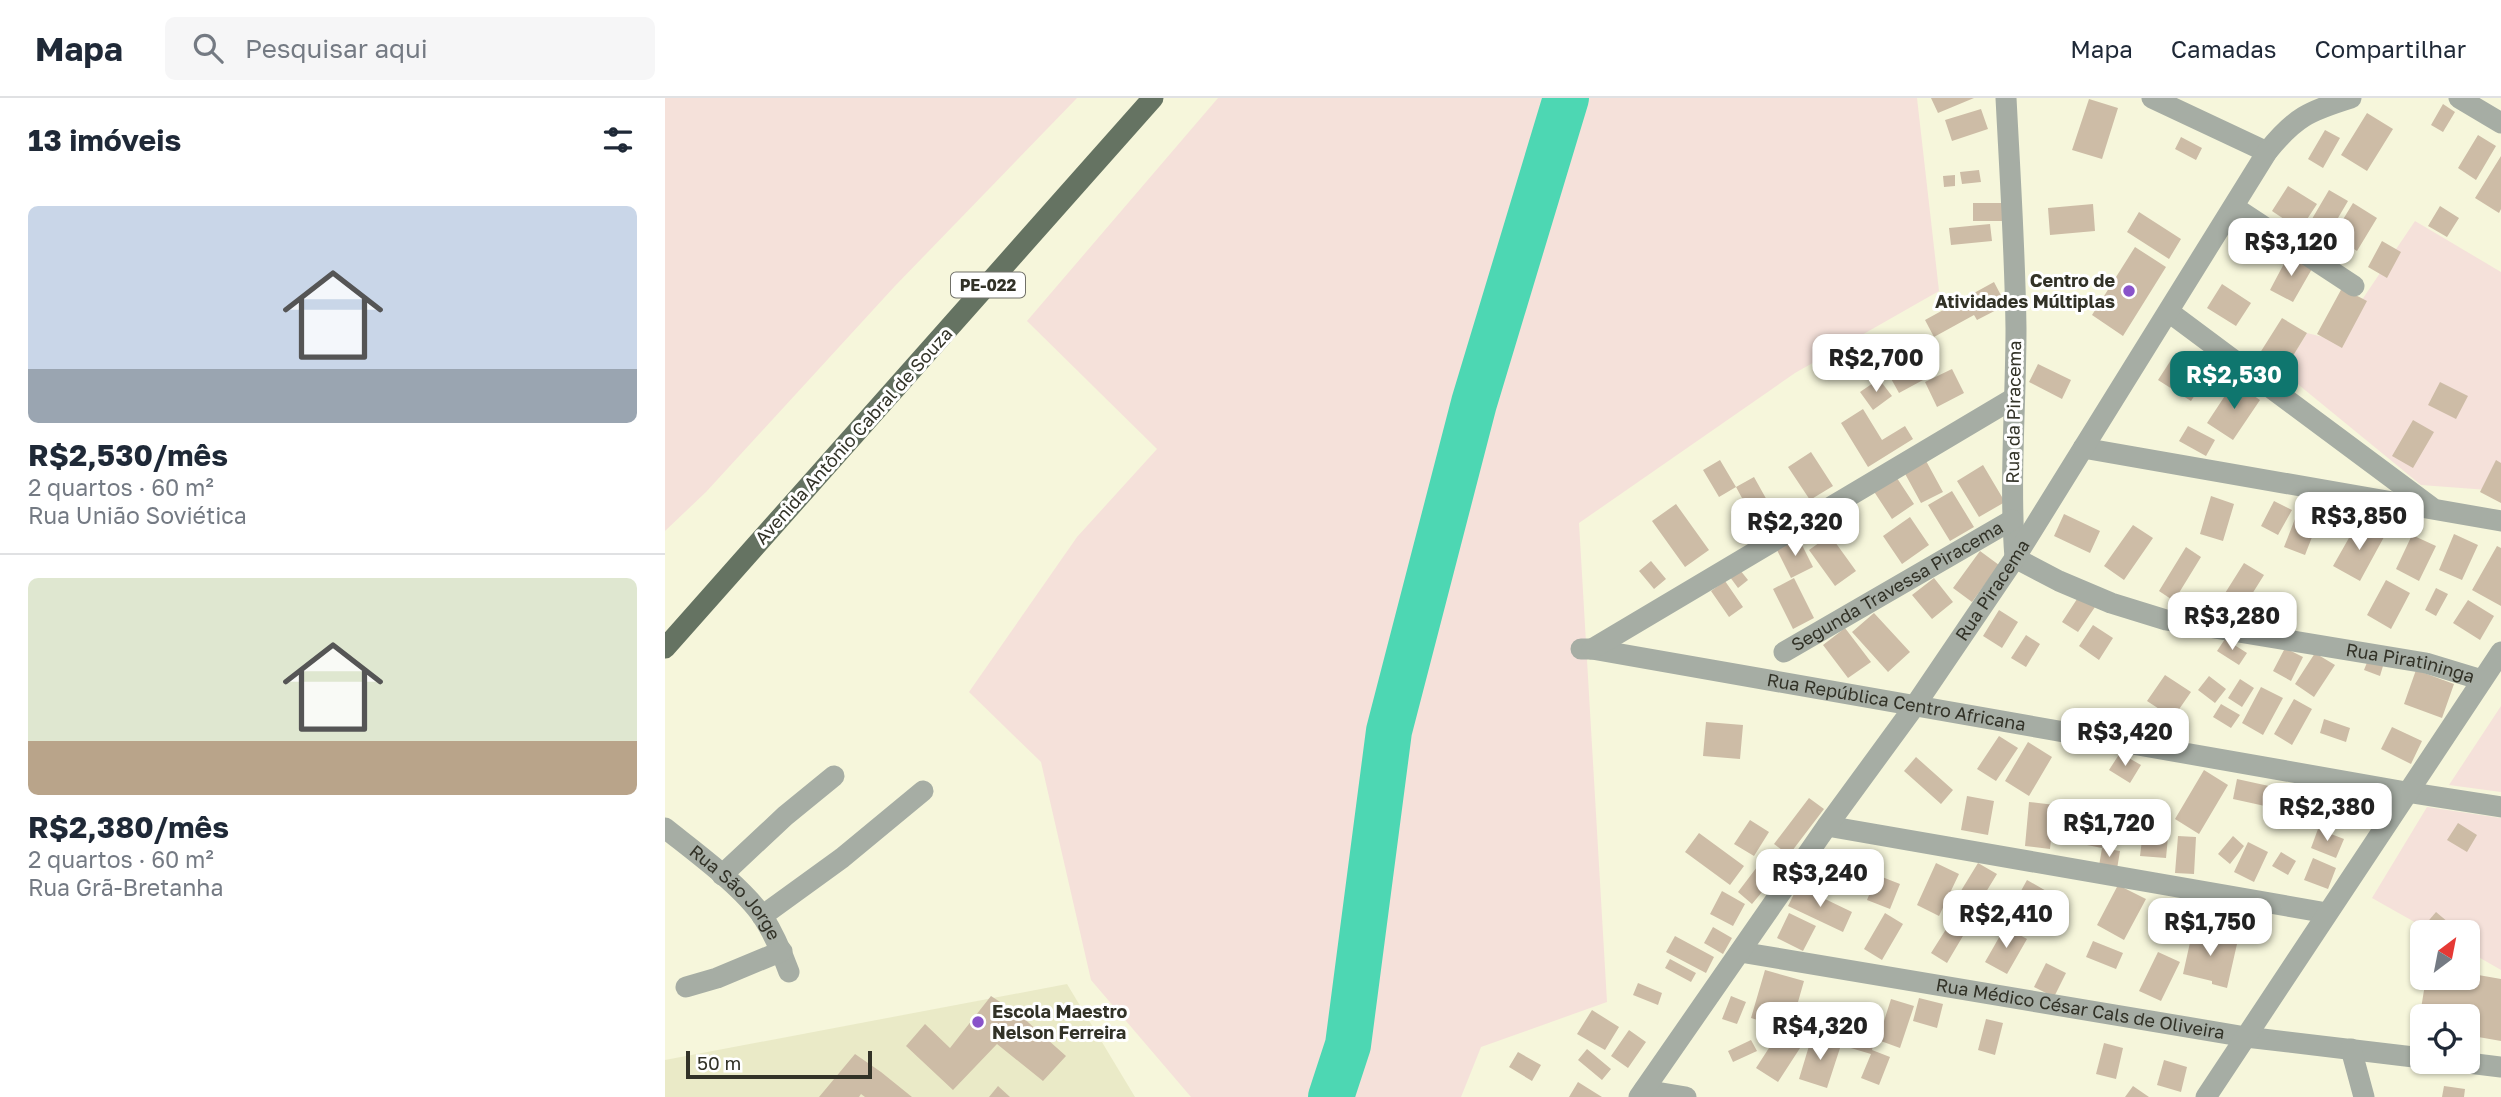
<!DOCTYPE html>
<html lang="pt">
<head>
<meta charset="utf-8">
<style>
	body { margin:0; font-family:"Golos Text",sans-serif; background:#f6f6f7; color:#1f2937; height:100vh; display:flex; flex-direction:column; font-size:26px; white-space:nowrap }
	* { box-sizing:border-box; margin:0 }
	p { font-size:23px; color:#747a83 }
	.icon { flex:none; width:38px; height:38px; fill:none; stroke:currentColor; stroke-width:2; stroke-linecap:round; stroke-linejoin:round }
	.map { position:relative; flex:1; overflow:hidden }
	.details { display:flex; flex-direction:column; background:#fff; width:665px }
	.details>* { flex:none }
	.needle { width:46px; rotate:32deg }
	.tools { position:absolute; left:1745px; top:822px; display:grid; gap:14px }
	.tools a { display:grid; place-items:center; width:70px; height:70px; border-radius:10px; background:#fff; box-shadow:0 2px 5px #0004; font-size:35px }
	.scale { position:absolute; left:21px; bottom:18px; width:186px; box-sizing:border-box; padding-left:7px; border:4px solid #323227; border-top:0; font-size:19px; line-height:24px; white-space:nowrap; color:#323227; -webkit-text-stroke:5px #fff; paint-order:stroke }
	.price { position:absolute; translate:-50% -60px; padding:0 16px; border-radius:14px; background:#fff; color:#222; font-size:23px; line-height:46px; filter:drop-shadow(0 2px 4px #0008) }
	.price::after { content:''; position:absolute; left:50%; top:42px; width:21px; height:16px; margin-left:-10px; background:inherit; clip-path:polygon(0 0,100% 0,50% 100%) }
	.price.selected { background:#0f766e; color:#fff }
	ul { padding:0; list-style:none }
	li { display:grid; align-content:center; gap:14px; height:371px; padding:0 28px }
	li+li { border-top:2px solid #e0e1e3 }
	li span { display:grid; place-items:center; height:217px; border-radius:10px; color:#555 }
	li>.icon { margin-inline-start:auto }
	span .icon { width:126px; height:126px; fill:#fffc; stroke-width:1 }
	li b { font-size:30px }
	h2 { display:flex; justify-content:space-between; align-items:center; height:84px; padding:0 28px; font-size:30px }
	header { display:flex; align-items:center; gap:42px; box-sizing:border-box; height:98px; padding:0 35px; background:#fff; border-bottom:2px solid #e0e1e3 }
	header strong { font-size:33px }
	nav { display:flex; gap:38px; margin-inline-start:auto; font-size:24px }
	.search { width:490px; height:63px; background:#f6f6f7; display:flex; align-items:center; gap:18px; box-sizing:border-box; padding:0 24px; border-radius:10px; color:#747a83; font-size:26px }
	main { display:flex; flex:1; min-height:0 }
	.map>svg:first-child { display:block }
	.built { fill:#eaeac7 }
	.green { fill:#f5e1da }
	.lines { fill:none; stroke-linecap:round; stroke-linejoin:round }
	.river { stroke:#4dd7b3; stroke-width:46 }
	.building { fill:#cdbca6 }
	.minor { stroke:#a6ada4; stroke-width:21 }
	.major { stroke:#657362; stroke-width:21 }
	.poi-dot { fill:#8953ca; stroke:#fff; stroke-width:2.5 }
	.labels { text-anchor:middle; stroke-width:6; stroke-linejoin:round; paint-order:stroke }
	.shield { fill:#fff; stroke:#707068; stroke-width:2 }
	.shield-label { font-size:16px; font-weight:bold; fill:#323227 }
	.poi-label { font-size:18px; font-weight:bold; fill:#323227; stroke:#fff; text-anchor:end }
	.street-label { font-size:18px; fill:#323227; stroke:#fff }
</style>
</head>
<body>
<header>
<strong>Mapa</strong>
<div class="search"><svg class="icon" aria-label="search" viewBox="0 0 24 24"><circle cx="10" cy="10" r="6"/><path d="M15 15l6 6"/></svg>Pesquisar aqui</div>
<nav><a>Mapa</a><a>Camadas</a><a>Compartilhar</a></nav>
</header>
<main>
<section class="details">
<h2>13 imóveis<svg class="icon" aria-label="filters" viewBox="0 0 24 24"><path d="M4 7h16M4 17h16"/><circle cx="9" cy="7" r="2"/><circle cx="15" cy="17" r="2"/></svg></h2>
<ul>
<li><span style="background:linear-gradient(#c9d6e8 75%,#9aa5b1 0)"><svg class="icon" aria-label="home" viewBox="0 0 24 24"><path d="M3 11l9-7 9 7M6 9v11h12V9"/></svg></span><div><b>R$2,530/mês</b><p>2 quartos · 60 m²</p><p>Rua União Soviética</p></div></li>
<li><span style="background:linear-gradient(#dfe7d0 75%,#b9a48a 0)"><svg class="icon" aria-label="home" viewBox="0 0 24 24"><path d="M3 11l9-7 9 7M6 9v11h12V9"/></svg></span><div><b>R$2,380/mês</b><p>2 quartos · 60 m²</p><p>Rua Grã-Bretanha</p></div></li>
</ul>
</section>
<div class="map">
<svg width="1836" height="999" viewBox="0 0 1836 999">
	<rect width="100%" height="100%" fill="#f6f6db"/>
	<path class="built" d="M 402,886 L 470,999 L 0,999 L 0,962 Z"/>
	<path class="green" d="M 0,0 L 412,0 L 230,188 L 41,394 L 0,433 Z
		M 553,0 L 1252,0 L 1274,193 L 1130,275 L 914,425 L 942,904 L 816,949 L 796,999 L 526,999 L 426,882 L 376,664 L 304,594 L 412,439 L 492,351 L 362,223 Z
		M 1750,123 L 1836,174 L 1836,393 L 1756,387 L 1618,274 L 1642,235 L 1670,242 Z
		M 1836,608 L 1836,694 L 1784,687 Z
		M 1762,709 L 1836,720 L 1836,872 L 1803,853 L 1802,835 L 1769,835 L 1707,800 Z"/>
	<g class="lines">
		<path class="river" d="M 666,999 L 683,947 L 724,633 L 809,305 L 901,0"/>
	</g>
	<path class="building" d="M 1266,0 L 1309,0 L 1273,15 Z
		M 1424,1 L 1453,10 L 1437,61 L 1407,52 Z
		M 1778,6 L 1790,14 L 1778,34 L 1766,27 Z
		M 1316,11 L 1323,31 L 1287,43 L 1280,22 Z
		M 1702,15 L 1728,31 L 1702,73 L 1676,57 Z
		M 1660,32 L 1675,40 L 1658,70 L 1643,61 Z
		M 1813,37 L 1831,48 L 1811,82 L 1793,70 Z
		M 1516,39 L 1537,50 L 1531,62 L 1510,51 Z
		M 1836,58 L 1836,111 L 1834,115 L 1810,100 Z
		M 1314,72 L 1316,84 L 1297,86 L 1295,74 Z
		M 1290,77 L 1290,88 L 1279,89 L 1278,78 Z
		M 1623,88 L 1652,106 L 1635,132 L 1607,113 Z
		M 1664,92 L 1683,103 L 1663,137 L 1644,126 Z
		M 1308,105 L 1337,105 L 1337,123 L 1308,123 Z
		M 1688,105 L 1712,120 L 1692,153 L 1668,138 Z
		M 1428,106 L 1430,133 L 1385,137 L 1383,110 Z
		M 1775,108 L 1794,120 L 1782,139 L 1763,128 Z
		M 1474,114 L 1516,141 L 1504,161 L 1462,134 Z
		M 1325,126 L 1327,143 L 1286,147 L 1284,130 Z
		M 1717,143 L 1736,154 L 1722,180 L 1703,169 Z
		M 1470,149 L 1501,169 L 1458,238 L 1427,217 Z
		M 1624,156 L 1648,169 L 1628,204 L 1605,192 Z
		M 1329,184 L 1341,207 L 1312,222 L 1309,217 L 1269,239 L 1260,222 Z
		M 1557,186 L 1586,205 L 1571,228 L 1542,210 Z
		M 1677,190 L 1702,203 L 1677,250 L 1652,236 Z
		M 1617,220 L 1642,235 L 1618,274 L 1593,258 Z
		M 1238,246 L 1258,282 L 1234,295 L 1214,259 Z
		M 1506,262 L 1539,283 L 1526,303 L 1493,282 Z
		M 1373,266 L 1406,282 L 1397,301 L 1364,284 Z
		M 1287,271 L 1299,295 L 1272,309 L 1260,284 Z
		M 1214,281 L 1227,298 L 1208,312 L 1195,294 Z
		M 1569,284 L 1595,302 L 1568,342 L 1542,325 Z
		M 1775,284 L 1803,298 L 1791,321 L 1763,307 Z
		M 1198,311 L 1217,342 L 1240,328 L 1248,341 L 1203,369 L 1176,325 Z
		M 1748,322 L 1769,334 L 1748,370 L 1727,358 Z
		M 1523,328 L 1550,342 L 1541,358 L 1514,343 Z
		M 1146,354 L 1168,388 L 1145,402 L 1123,369 Z
		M 1260,361 L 1278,394 L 1256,405 L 1238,372 Z
		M 1055,362 L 1071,389 L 1054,399 L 1038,372 Z
		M 1831,362 L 1836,365 L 1836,405 L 1815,394 Z
		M 1318,367 L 1340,404 L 1314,419 L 1292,383 Z
		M 1230,377 L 1249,406 L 1227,421 L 1208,392 Z
		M 1089,379 L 1108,413 L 1090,424 L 1071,389 Z
		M 1287,393 L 1309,429 L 1285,443 L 1263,407 Z
		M 1546,398 L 1569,406 L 1558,443 L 1535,436 Z
		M 1609,403 L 1627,412 L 1613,437 L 1596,428 Z
		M 1637,403 L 1658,411 L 1640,457 L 1619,449 Z
		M 1011,406 L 1044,452 L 1020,469 L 987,423 Z
		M 1399,416 L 1435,433 L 1425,455 L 1389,438 Z
		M 1245,419 L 1264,447 L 1237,466 L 1218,438 Z
		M 1693,424 L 1719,439 L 1695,483 L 1668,468 Z
		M 1468,427 L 1488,440 L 1459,482 L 1439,468 Z
		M 1789,436 L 1813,447 L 1797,482 L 1774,472 Z
		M 1165,437 L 1191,473 L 1170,488 L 1144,452 Z
		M 1747,437 L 1771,448 L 1754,483 L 1731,471 Z
		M 1133,439 L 1148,469 L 1126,480 L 1111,450 Z
		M 1832,448 L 1836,450 L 1836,508 L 1807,492 Z
		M 1521,449 L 1536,459 L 1509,503 L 1494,493 Z
		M 1315,453 L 1334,467 L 1307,504 L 1288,490 Z
		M 986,463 L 1001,481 L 989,491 L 974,473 Z
		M 1579,465 L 1599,477 L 1577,512 L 1557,500 Z
		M 1075,472 L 1083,482 L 1073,490 L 1065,479 Z
		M 1129,480 L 1149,520 L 1128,531 L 1108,491 Z
		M 1269,480 L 1288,504 L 1267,521 L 1247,497 Z
		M 1721,482 L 1745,495 L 1726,531 L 1702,517 Z
		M 1060,483 L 1078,509 L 1064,519 L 1046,493 Z
		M 1771,490 L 1783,496 L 1771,518 L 1760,512 Z
		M 1414,498 L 1430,509 L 1413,534 L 1397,524 Z
		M 1803,502 L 1829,518 L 1815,542 L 1788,525 Z
		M 1334,512 L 1353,524 L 1337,550 L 1318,538 Z
		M 1209,515 L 1245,554 L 1223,574 L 1187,534 Z
		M 1428,527 L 1448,540 L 1434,562 L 1414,548 Z
		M 1180,530 L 1206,564 L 1183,580 L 1158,547 Z
		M 1361,537 L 1375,546 L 1361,569 L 1346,560 Z
		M 1560,541 L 1582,555 L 1574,567 L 1552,553 Z
		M 1620,550 L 1638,559 L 1626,583 L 1608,573 Z
		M 1650,555 L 1670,567 L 1649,599 L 1630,586 Z
		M 1703,562 L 1718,568 L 1715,578 L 1699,572 Z
		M 1751,572 L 1789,586 L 1777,620 L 1739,606 Z
		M 1500,577 L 1526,594 L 1508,620 L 1482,603 Z
		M 1544,578 L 1561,591 L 1550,605 L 1533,592 Z
		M 1575,581 L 1589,590 L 1577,609 L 1563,600 Z
		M 1596,589 L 1618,600 L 1598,637 L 1577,625 Z
		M 1629,601 L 1647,611 L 1627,647 L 1609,636 Z
		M 1556,606 L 1575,617 L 1566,630 L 1548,619 Z
		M 1659,621 L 1685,630 L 1681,644 L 1655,635 Z
		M 1041,624 L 1078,627 L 1075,661 L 1038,658 Z
		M 1727,629 L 1757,643 L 1746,666 L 1716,651 Z
		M 1334,638 L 1353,650 L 1331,683 L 1312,671 Z
		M 1363,644 L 1387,659 L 1364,698 L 1340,683 Z
		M 1455,655 L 1476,667 L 1465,685 L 1444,672 Z
		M 1251,659 L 1288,692 L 1276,706 L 1239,673 Z
		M 1539,672 L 1563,687 L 1534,736 L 1510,721 Z
		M 1572,681 L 1613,690 L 1609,710 L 1568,701 Z
		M 1663,690 L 1686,702 L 1678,716 L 1656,704 Z
		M 1302,698 L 1329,703 L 1323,737 L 1296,732 Z
		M 1144,700 L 1159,711 L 1124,757 L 1109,746 Z
		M 1364,704 L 1390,707 L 1385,751 L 1360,748 Z
		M 1414,705 L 1444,711 L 1437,750 L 1407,744 Z
		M 1085,722 L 1104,734 L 1089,758 L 1069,746 Z
		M 1479,725 L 1504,728 L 1501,760 L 1475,758 Z
		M 1793,725 L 1812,737 L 1802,754 L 1782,742 Z
		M 1653,731 L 1679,741 L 1671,760 L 1646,750 Z
		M 1034,735 L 1079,768 L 1065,787 L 1020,754 Z
		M 1513,738 L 1531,739 L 1529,776 L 1510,775 Z
		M 1568,738 L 1579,748 L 1565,766 L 1553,756 Z
		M 1583,744 L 1603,754 L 1589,784 L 1569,774 Z
		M 1437,750 L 1455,753 L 1452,771 L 1434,768 Z
		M 1616,754 L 1631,763 L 1623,777 L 1607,768 Z
		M 1648,760 L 1671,770 L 1663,791 L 1639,782 Z
		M 1145,761 L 1172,773 L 1162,794 L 1135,782 Z
		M 1271,765 L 1294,776 L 1274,818 L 1252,807 Z
		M 1313,765 L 1332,776 L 1313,807 L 1294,796 Z
		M 1092,769 L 1107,782 L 1087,806 L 1073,794 Z
		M 1212,777 L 1235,786 L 1225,811 L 1202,802 Z
		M 1362,782 L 1383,794 L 1362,831 L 1341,820 Z
		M 1453,787 L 1481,801 L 1459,842 L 1432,827 Z
		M 1133,788 L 1187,814 L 1178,834 L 1123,808 Z
		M 1057,793 L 1080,806 L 1068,828 L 1045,816 Z
		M 1771,814 L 1796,835 L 1757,835 L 1757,837 L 1753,835 Z
		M 1124,815 L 1151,828 L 1138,853 L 1112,840 Z
		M 1220,815 L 1238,826 L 1217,862 L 1199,851 Z
		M 1290,817 L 1305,826 L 1282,865 L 1266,855 Z
		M 1048,829 L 1067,840 L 1058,856 L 1039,845 Z
		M 1340,829 L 1362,841 L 1342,876 L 1320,864 Z
		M 1528,831 L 1558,838 L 1557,842 L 1572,846 L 1562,890 L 1547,886 L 1547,883 L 1518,876 Z
		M 1010,838 L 1049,859 L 1041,875 L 1001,854 Z
		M 1428,843 L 1458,855 L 1451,871 L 1421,859 Z
		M 1493,854 L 1515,864 L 1496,903 L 1474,893 Z
		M 1005,861 L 1031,875 L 1026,884 L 1000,870 Z
		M 1381,865 L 1401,875 L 1389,899 L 1369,889 Z
		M 1100,872 L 1139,883 L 1125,932 L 1086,920 Z
		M 1802,875 L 1836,881 L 1836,943 L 1802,937 L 1802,919 L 1757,919 L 1757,929 L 1753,929 L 1761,880 L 1802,880 Z
		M 973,885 L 997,895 L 993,907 L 968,897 Z
		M 326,898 L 355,917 L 401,958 L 378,983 L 332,946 L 288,992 L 241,948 L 260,926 L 285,950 Z
		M 1066,898 L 1081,904 L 1072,926 L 1057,921 Z
		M 1254,900 L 1278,906 L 1272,930 L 1248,923 Z
		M 1226,901 L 1249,908 L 1235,950 L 1213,942 Z
		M 927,912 L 954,929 L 940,952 L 912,936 Z
		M 1190,913 L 1216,921 L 1207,952 L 1225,959 L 1214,987 L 1196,980 L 1206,956 L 1179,948 Z
		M 1321,921 L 1338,925 L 1330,957 L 1313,952 Z
		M 964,932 L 981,944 L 963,970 L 946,958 Z
		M 1115,933 L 1137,947 L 1113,984 L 1091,970 Z
		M 1147,938 L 1176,947 L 1162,990 L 1134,981 Z
		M 1086,942 L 1092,953 L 1068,964 L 1063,953 Z
		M 1439,945 L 1458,950 L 1451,981 L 1431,976 Z
		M 922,951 L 946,971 L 937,982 L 913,962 Z
		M 853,954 L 876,967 L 867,983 L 844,969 Z
		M 190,956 L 216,974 L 247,999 L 200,999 L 196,996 L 194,999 L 154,999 Z
		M 1499,962 L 1522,969 L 1516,994 L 1492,987 Z
		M 913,984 L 937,999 L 904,999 Z
		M 333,988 L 345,999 L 324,999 Z
		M 1468,988 L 1484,999 L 1460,999 Z
		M 1779,988 L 1800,991 L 1799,999 L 1777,999 Z"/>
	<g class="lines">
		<g class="minor">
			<path id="s1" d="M 1341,0 C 1345,77 1350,153 1351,230 C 1351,306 1344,383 1350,460 L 1394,483 L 1446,505 L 1501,522 L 1761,565 L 1817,582"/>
			<path d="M 1487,0 L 1602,54"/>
			<path d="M 1794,0 L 1836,25"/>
			<path d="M 1569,109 L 1689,188"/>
			<path d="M 1504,214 L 1766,409"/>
			<path d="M 1418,350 L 1836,423"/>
			<path id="s2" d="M 916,551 L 927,551 L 1741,694 L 1836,709"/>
			<path d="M 927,551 L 1349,300"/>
			<path id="s3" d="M 1119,554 L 1347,422"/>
			<path d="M 1162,728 L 1662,815"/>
			<path id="s4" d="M 0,730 C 30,754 77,788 98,819 C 109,836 117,855 124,874"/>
			<path d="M 57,777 L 120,718 L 169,678"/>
			<path d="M 97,818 L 177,760 L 258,693"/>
			<path id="s5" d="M 1075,854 L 1581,939 L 1757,960"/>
			<path d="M 21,889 L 52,880 L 117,853"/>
			<path d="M 1686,951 L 1699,999"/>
			<path d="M 1795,964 L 1836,969"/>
			<path d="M 979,992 L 1021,999"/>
			<path id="s6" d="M 974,999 L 1162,728 L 1249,609 L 1350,460 L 1602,54 C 1630,19 1644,13 1686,0"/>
			<path d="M 1541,999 L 1836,554"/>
		</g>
		<path class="major" d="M 0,550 L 488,0"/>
	</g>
	<g class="poi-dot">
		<circle cx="1464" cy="193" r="7"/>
		<circle cx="313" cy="924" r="7"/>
	</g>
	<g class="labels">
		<rect class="shield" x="286" y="174.5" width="74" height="25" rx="5"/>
		<g class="shield-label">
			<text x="323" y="193">PE-022</text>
		</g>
		<g class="poi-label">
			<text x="1450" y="189">Centro de<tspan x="1450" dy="21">Atividades Múltiplas</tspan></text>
			<text x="327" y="920" text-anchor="start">Escola Maestro<tspan x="327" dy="21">Nelson Ferreira</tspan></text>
		</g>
		<g class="street-label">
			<text transform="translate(1349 314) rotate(-89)" y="6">Rua da Piracema</text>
			<text transform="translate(189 338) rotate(-48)" y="6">Avenida Antônio Cabral de Souza</text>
			<text dy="6" stroke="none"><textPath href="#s3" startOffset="131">Segunda Travessa Piracema</textPath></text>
			<text dy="6" stroke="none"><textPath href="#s6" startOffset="618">Rua Piracema</textPath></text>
			<text dy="6" stroke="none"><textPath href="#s1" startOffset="872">Rua Piratininga</textPath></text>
			<text dy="6" stroke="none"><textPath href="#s2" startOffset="320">Rua República Centro Africana</textPath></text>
			<text dy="6" stroke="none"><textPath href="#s4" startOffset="96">Rua São Jorge</textPath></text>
			<text dy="6" stroke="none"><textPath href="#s5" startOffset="345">Rua Médico César Cals de Oliveira</textPath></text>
		</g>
	</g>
</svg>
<div class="tools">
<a><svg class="needle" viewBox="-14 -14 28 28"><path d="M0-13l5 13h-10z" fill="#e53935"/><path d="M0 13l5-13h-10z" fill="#747a83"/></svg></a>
<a><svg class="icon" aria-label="locate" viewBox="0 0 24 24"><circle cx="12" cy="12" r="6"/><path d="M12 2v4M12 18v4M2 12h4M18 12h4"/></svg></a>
</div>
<div class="scale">50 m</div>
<b class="price" style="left:1626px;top:180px">R$3,120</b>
<b class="price" style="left:1211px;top:296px">R$2,700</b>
<b class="price selected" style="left:1569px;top:313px">R$2,530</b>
<b class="price" style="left:1694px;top:454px">R$3,850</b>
<b class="price" style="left:1130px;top:460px">R$2,320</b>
<b class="price" style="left:1567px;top:554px">R$3,280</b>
<b class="price" style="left:1460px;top:670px">R$3,420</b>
<b class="price" style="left:1662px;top:745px">R$2,380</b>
<b class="price" style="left:1444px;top:761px">R$1,720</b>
<b class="price" style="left:1155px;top:811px">R$3,240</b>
<b class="price" style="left:1341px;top:852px">R$2,410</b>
<b class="price" style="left:1545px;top:860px">R$1,750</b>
<b class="price" style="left:1155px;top:964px">R$4,320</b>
</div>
</main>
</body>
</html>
